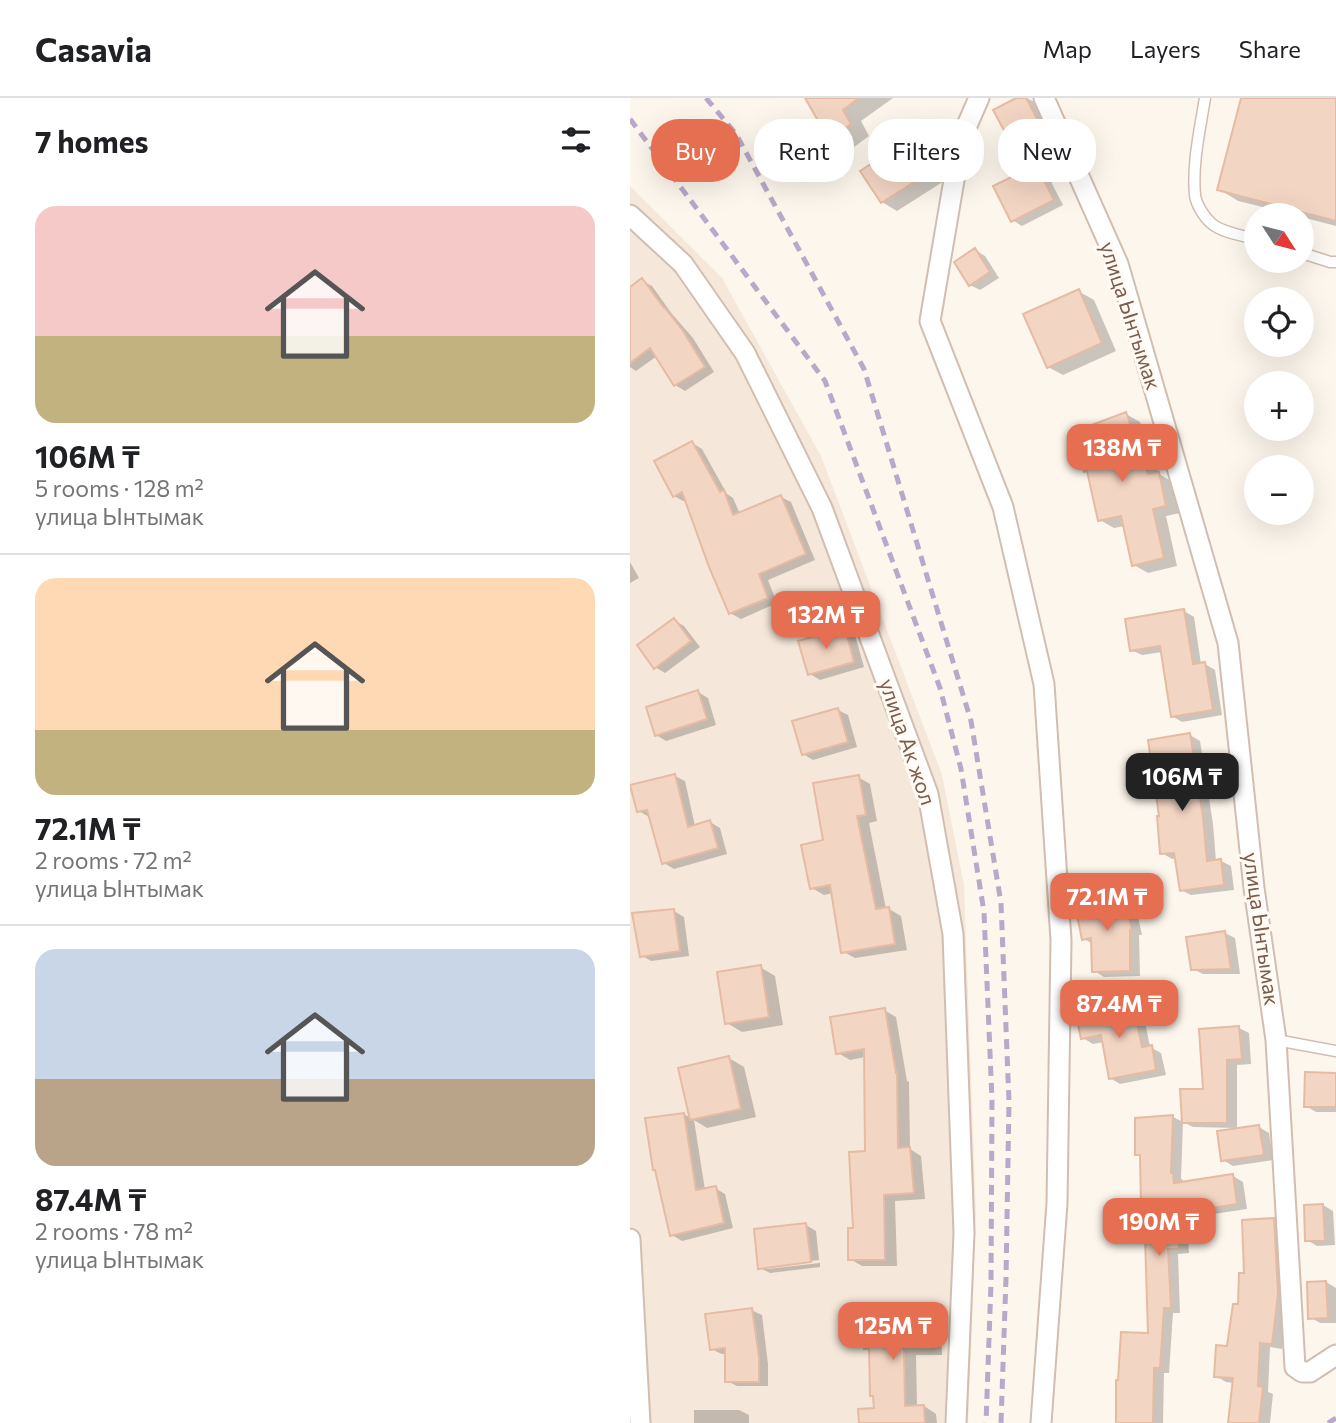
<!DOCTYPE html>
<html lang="en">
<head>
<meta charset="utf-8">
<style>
	body { margin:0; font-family:Commissioner,sans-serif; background:#f2f2f2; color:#202124; height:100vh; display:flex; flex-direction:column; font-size:26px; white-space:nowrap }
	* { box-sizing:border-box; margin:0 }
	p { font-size:23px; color:#757577 }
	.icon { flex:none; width:38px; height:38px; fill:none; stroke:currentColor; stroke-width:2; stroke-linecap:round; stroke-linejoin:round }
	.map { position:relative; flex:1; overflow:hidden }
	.panel { display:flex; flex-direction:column; background:#fff; width:630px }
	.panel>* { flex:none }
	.top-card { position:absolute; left:21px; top:21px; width:579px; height:63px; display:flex; gap:14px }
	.needle { width:46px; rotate:126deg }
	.fabs { position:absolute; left:614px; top:105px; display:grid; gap:14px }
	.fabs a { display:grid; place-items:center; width:70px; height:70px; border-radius:50%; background:#fff; box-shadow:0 7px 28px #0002; font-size:35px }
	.price { position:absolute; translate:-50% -60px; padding:0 16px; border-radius:14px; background:#e76f51; color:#fff; font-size:23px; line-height:46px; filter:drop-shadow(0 2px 4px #0008) }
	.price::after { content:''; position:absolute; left:50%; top:42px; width:21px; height:16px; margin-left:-10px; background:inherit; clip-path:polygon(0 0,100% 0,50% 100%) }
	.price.on { background:#222; color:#fff }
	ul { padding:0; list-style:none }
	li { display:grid; align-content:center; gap:14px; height:371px; padding:0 35px }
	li+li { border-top:2px solid #e0e0e0 }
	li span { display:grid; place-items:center; height:217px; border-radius:21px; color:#555 }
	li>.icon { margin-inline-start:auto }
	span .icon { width:126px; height:126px; fill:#fffc; stroke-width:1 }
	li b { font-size:30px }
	h2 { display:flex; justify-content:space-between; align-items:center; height:84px; padding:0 35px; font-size:30px }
	.pill { padding:0 24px; border-radius:28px; background:#fff; box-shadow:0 7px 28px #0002; font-size:24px; line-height:63px }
	.pill.on { background:#e76f51; color:#fff }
	header { display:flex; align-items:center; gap:42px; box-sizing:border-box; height:98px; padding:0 35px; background:#fff; border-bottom:2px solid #e0e0e0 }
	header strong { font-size:33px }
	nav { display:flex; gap:38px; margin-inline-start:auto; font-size:24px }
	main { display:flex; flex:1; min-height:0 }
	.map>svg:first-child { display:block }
	.residential { fill:#f5e8da }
	.shadow { fill:#0003 }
	.building { fill:#f3d5c3; stroke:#e6bba3; stroke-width:2 }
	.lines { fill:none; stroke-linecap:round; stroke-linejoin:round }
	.lane-casing { stroke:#d1beb0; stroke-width:13 }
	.street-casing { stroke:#d1beb0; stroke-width:23 }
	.lane { stroke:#fff; stroke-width:10 }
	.street { stroke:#fff; stroke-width:19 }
	.rail { stroke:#b9a8c9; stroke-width:5; stroke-dasharray:10 7; stroke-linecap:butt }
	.labels { text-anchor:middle; stroke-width:6; stroke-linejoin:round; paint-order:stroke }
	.street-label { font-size:21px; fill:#7a5c4d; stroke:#fffaf3 }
</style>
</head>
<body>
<header>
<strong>Casavia</strong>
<nav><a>Map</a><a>Layers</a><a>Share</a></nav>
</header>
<main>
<section class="panel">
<h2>7 homes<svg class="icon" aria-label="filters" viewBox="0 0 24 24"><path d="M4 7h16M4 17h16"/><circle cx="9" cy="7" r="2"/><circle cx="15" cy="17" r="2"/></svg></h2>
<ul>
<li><span style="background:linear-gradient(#f6c9c9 60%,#c2b280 0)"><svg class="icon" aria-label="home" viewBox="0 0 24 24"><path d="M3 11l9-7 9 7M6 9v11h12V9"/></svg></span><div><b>106M ₸</b><p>5 rooms · 128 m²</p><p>улица Ынтымак</p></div></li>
<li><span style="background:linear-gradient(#ffd9b3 70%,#c2b280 0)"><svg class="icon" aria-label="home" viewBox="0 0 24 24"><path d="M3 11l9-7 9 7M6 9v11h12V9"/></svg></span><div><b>72.1M ₸</b><p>2 rooms · 72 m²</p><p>улица Ынтымак</p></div></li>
<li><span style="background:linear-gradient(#c9d6e8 60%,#b9a48a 0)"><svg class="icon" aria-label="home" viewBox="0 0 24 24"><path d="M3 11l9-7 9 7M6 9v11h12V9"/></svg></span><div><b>87.4M ₸</b><p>2 rooms · 78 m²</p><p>улица Ынтымак</p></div></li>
</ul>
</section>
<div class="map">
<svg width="706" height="1325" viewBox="0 0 706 1325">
	<rect width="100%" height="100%" fill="#fdf6ec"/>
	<path class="residential" d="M 0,88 L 92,180 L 191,358 L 312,677 L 334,787 L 346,1116 L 338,1325 L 0,1325 Z"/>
	<path class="shadow" d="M 177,0 L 263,0 L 231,23 L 239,38 L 220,52 L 200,41 Z
		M 389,0 L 397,0 L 404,4 L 429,51 L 401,66 L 391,60 Z
		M 612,0 L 706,0 L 706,128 L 672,119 L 672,117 L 665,117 L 608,103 L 589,91 Z
		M 287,38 L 302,47 L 322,78 L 267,113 L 252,104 Z
		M 406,69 L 416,74 L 433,107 L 392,128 L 382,122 Z
		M 345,152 L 355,158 L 369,180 L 350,192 L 340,187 Z
		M 12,183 L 22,188 L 42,216 L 63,240 L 84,274 L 55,293 L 45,287 L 27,258 L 6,273 L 0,269 L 0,191 Z
		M 448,193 L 464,202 L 486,253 L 433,277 L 418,269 Z
		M 496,316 L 510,324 L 529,376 L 543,384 L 550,415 L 536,418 L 547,468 L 518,475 L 504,467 L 495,428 L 484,430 L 470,422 L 459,375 L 455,373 Z
		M 62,345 L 72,351 L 97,396 L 103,400 L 110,416 L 151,399 L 161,404 L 185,462 L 138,482 L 147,505 L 111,521 L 100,515 L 57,402 L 55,404 L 44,398 Z
		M 0,464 L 9,480 L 0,485 Z
		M 554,513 L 564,519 L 571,566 L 575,566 L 585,572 L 592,617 L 552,624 L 542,618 L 532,554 L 512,557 L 501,552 Z
		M 44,522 L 54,528 L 70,549 L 35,575 L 25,569 Z
		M 215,532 L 225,537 L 234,569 L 190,582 L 180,576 Z
		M 68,594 L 78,600 L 86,627 L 36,643 L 26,637 Z
		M 208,612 L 218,617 L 227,649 L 183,662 L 173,656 Z
		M 560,637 L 570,643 L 583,726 L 586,763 L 591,763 L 601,768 L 604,792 L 561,797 L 551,792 L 547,760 L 542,761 L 532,755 L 531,719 Z
		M 45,678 L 55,683 L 65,728 L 80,724 L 90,730 L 97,756 L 44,771 L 34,765 L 21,718 L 19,719 L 9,713 Z
		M 228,679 L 240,686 L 247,723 L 239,725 L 256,811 L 259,811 L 271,818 L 277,852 L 225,860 L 212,853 L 203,795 L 194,797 L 182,790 L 195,744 Z
		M 495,799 L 505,805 L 512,837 L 509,837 L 510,878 L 474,879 L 464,873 L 463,846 L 454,841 Z
		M 44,813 L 54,819 L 59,858 L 21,863 L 11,857 Z
		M 595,835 L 605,840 L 610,876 L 573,876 L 563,871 Z
		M 130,869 L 145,878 L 153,927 L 112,934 L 97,925 Z
		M 503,908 L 513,913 L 520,949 L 531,955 L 536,977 L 490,986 L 480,980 L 474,944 L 463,946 L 453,940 Z
		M 254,912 L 266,919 L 277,983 L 279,984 L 280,1051 L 291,1058 L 295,1101 L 265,1103 L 267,1168 L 232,1168 L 220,1161 L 237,1054 L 235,959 L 220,962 L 208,955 Z
		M 609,930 L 619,935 L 621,966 L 607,967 L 607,1030 L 563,1029 L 553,1024 L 575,992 Z
		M 99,960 L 114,969 L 126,1019 L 77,1030 L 64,1022 L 75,1092 L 85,1090 L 95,1096 L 103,1130 L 52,1143 L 42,1137 L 54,1016 L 62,1021 Z
		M 706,977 L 706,1014 L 686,1014 L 676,1008 Z
		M 543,1019 L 553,1024 L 551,1081 L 553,1082 L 553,1085 L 603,1078 L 613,1084 L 617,1111 L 557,1120 L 559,1155 L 548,1156 L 550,1215 L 543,1215 L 539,1275 L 534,1275 L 533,1325 L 488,1325 L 520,1237 L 516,1109 L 512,1058 L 507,1055 Z
		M 629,1029 L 639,1035 L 643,1062 L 603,1068 L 593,1062 Z
		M 693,1107 L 703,1113 L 705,1147 L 687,1148 L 677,1142 Z
		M 644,1122 L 654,1127 L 658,1202 L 652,1251 L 640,1249 L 638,1294 L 643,1296 L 640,1325 L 600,1325 L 604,1285 L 596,1284 L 586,1278 L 599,1250 L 610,1208 L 616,1176 Z
		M 176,1127 L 186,1133 L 189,1162 L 137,1168 L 137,1171 L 190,1165 L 190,1169 L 140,1175 L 130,1170 Z
		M 696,1184 L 706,1190 L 706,1225 L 690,1225 L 680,1219 Z
		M 121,1212 L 132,1217 L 138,1266 L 138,1288 L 107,1288 L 97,1283 L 97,1256 L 92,1256 L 81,1251 Z
		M 299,1212 L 311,1219 L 312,1257 L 286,1257 L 287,1309 L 294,1308 L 306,1316 L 307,1325 L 247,1325 L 245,1299 L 241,1297 L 241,1253 L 236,1250 Z
		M 64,1312 L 109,1312 L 119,1317 L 119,1325 L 64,1325 Z"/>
	<path class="building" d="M 175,0 L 229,0 L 213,12 L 221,26 L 199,42 Z
		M 386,0 L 396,0 L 420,45 L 390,62 L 363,12 Z
		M 611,0 L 706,0 L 706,123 L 587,92 Z
		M 287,36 L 308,69 L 251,105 L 230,73 Z
		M 406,67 L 424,102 L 381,124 L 363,88 Z
		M 345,150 L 360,174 L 339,188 L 324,164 Z
		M 12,180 L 34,210 L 35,210 L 53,233 L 75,269 L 44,288 L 20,250 L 0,265 L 0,189 Z
		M 449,191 L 472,245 L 417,270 L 393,216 Z
		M 496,314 L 518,376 L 529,374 L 536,408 L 523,411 L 534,460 L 502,468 L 491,418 L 468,423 L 457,373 L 454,374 L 440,335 Z
		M 62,343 L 90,394 L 94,392 L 103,417 L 151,397 L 176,456 L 129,476 L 138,500 L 99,516 L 79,469 L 52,394 L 43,399 L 24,363 Z
		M 554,511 L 563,566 L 575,564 L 583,612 L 541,619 L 530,548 L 500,553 L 495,521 Z
		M 44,520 L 61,543 L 24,571 L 7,547 Z
		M 215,530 L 224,564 L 178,577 L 168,543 Z
		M 68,592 L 77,621 L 25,638 L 16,609 Z
		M 208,610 L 218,644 L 172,657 L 162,623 Z
		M 560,635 L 573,719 L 577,763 L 591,761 L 594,787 L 550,793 L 544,755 L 530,756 L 527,718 L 529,718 L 518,642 Z
		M 45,676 L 58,729 L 80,722 L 88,750 L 32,766 L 17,712 L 7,714 L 0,687 Z
		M 229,677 L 236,717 L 227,718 L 246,811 L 259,809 L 265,846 L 211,855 L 200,787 L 180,791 L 171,747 L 193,742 L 183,685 Z
		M 495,797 L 502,832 L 500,832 L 500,873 L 462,874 L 461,840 L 452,842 L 445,807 Z
		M 44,811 L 50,853 L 10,859 L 2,815 Z
		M 595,833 L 601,871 L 561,872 L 556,839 Z
		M 131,867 L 139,919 L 95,926 L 87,874 Z
		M 503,906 L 512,949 L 522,947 L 526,972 L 479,981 L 471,937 L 451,941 L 446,917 Z
		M 255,910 L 266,975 L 267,975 L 268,1050 L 280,1049 L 284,1095 L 254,1097 L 255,1162 L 218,1162 L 218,1130 L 223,1130 L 219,1054 L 235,1053 L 234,951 L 206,956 L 200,919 Z
		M 609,928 L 612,961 L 597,962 L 597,1025 L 552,1025 L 550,991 L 573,991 L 569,931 Z
		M 99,958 L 111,1011 L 60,1022 L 48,970 Z
		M 675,974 L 706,975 L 706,1009 L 674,1009 Z
		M 54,1015 L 66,1092 L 86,1088 L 94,1125 L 40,1138 L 25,1072 L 23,1072 L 15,1020 Z
		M 543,1017 L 541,1075 L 543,1075 L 544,1085 L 603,1076 L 607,1106 L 548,1115 L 549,1151 L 538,1151 L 541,1210 L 534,1210 L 530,1270 L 524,1270 L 523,1325 L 486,1325 L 486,1282 L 488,1282 L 491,1234 L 518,1235 L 514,1108 L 511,1108 L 510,1057 L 505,1057 L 505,1020 Z
		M 629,1027 L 634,1057 L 591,1063 L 587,1033 Z
		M 693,1106 L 695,1143 L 675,1143 L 674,1107 Z
		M 644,1120 L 648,1196 L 642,1246 L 630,1245 L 628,1288 L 633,1289 L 629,1325 L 598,1325 L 603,1280 L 584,1279 L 586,1247 L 597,1248 L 603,1206 L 608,1206 L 609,1175 L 614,1175 L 612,1122 Z
		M 176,1125 L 181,1164 L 128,1171 L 124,1131 Z
		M 696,1183 L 698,1220 L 678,1221 L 677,1184 Z
		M 122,1210 L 129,1259 L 129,1284 L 95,1284 L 95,1250 L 80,1252 L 75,1216 Z
		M 299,1210 L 300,1250 L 274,1251 L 275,1308 L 294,1307 L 295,1325 L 229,1325 L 228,1311 L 244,1310 L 243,1298 L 240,1298 L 239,1251 L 234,1251 L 234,1211 Z"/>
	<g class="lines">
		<defs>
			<path id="lane" d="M 575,0 C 570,31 562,66 565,97 C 566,106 574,119 581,125 C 590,134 614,138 626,141
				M 672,155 L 700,164 L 706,164
				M 646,942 L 706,953"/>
			<path id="street" d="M 349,0 L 331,41 L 300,223 L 373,409 L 414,586 L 431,842 L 427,1105 L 411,1325
				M 414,0 L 488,166 L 598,545 L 624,790 L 646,942 L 665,1269 L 672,1274 L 680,1274 L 706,1257
				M 0,117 L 53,166 L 115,255 L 192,410 L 298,696 L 323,836 L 334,1135 L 326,1325
				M 0,1141 L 10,1325"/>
		</defs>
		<use href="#lane" class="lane-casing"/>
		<use href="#street" class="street-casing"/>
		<use href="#lane" class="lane"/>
		<use href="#street" class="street"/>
		<path class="rail" d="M 76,0 L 106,36 L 234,271 L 341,623 L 371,805 L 379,1004 L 376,1180 L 371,1325
			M 0,21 L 195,283 L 310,590 L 331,671 L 354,814 L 362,1002 L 361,1185 L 356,1325
			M 698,1325 L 706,1320"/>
	</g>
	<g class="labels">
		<g class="street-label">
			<text transform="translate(500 218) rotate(72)" y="7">улица Ынтымак</text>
			<text transform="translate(277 644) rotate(71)" y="7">улица Ак жол</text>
			<text transform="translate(631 831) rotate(82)" y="7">улица Ынтымак</text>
		</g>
	</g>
</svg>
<div class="fabs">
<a><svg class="needle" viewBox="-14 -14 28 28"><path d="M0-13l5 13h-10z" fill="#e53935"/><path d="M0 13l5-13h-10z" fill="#757577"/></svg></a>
<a><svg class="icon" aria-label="locate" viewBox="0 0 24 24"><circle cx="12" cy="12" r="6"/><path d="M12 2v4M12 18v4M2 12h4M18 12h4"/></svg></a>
<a>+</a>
<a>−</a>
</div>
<b class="price" style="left:492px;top:386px">138M ₸</b>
<b class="price" style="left:196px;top:553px">132M ₸</b>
<b class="price on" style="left:552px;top:715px">106M ₸</b>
<b class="price" style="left:477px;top:835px">72.1M ₸</b>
<b class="price" style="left:489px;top:942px">87.4M ₸</b>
<b class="price" style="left:529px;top:1160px">190M ₸</b>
<b class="price" style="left:263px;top:1264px">125M ₸</b>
<div class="top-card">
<a class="pill on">Buy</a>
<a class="pill">Rent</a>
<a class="pill">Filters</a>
<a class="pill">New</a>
</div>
</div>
</main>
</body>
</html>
